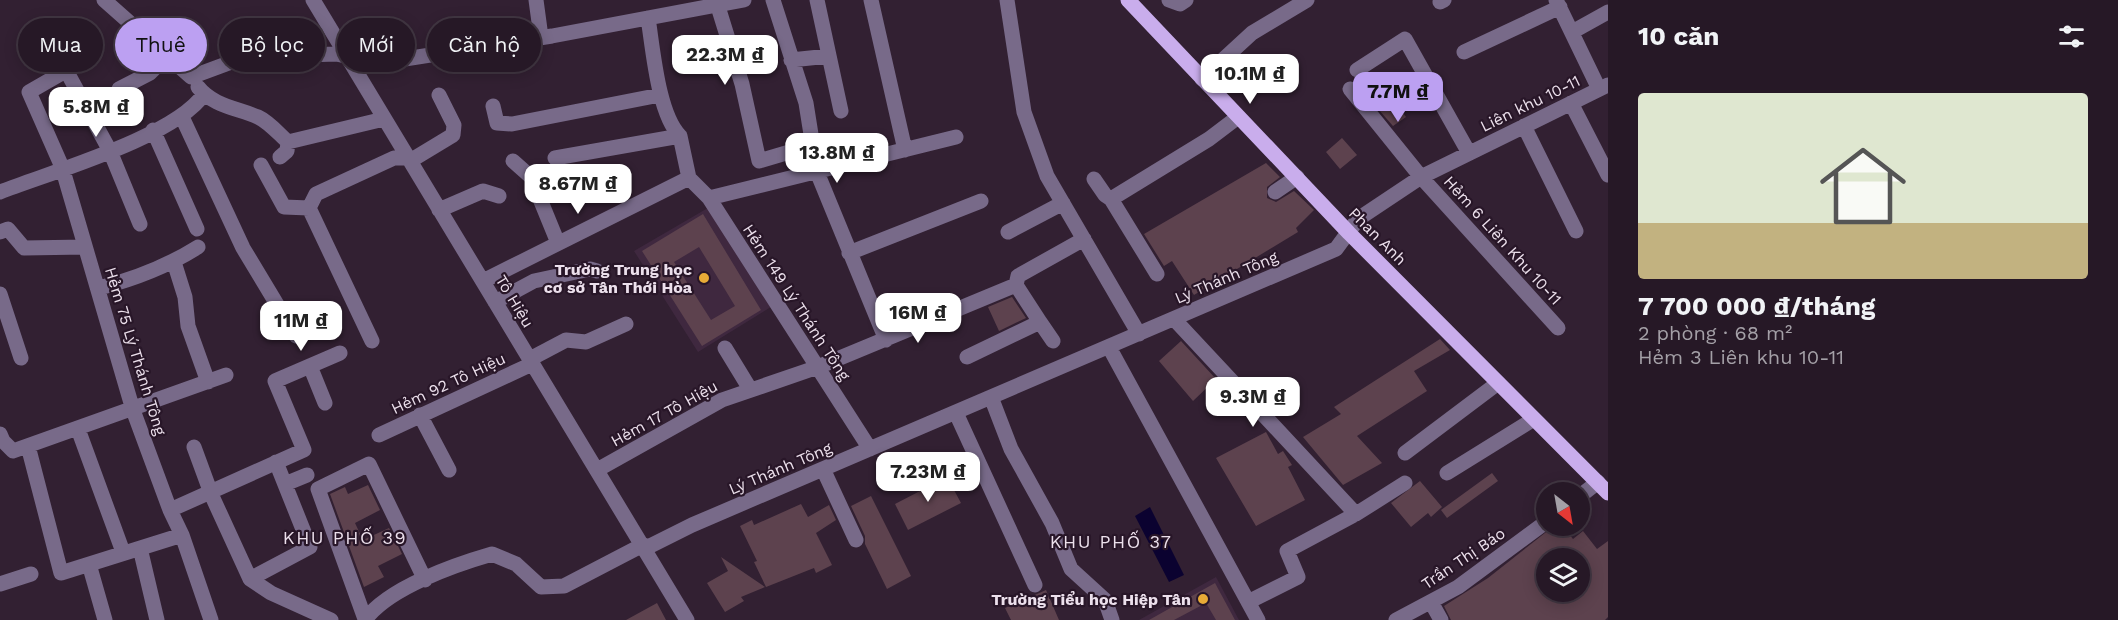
<!DOCTYPE html>
<html lang="vi">
<head>
<meta charset="utf-8">
<style>
	body { margin:0; font-family:"Work Sans",sans-serif; background:#2e212e; color:#f1f3f6; height:100vh; display:flex; flex-direction:column; font-size:22px; white-space:nowrap }
	* { box-sizing:border-box; margin:0 }
	p { font-size:20px; color:#a4a0a7 }
	.icon { flex:none; width:33px; height:33px; fill:none; stroke:currentColor; stroke-width:2; stroke-linecap:round; stroke-linejoin:round }
	.map { position:relative; flex:1; overflow:hidden }
	.side { display:flex; flex-direction:column; background:#261826; width:510px }
	.side>* { flex:none }
	.guide { position:absolute; left:18px; top:18px; width:570px; height:54px; display:flex; gap:12px }
	.needle { width:39px; rotate:149deg }
	.buttons { position:absolute; left:1536px; top:482px; display:grid; gap:12px }
	.buttons a { display:grid; place-items:center; width:54px; height:54px; border-radius:50%; background:#261826; box-shadow:0 3px 15px #0003,0 0 0 2px #423743; font-size:30px }
	.price { position:absolute; translate:-50% -51px; padding:0 14px; border-radius:12px; background:#fff; color:#222; font-size:20px; line-height:39px; filter:drop-shadow(0 2px 3px #0008) }
	.price::after { content:''; position:absolute; left:50%; top:36px; width:18px; height:14px; margin-left:-9px; background:inherit; clip-path:polygon(0 0,100% 0,50% 100%) }
	.price.active { background:#bca0f2; color:#111 }
	ul { padding:0; list-style:none }
	li { display:grid; align-content:center; gap:12px; height:318px; padding:0 30px }
	li+li { border-top:2px solid #423743 }
	li span { display:grid; place-items:center; height:186px; border-radius:6px; color:#555 }
	li>.icon { margin-inline-start:auto }
	span .icon { width:108px; height:108px; fill:#fffc; stroke-width:1 }
	li b { font-size:26px }
	h2 { display:flex; justify-content:space-between; align-items:center; height:72px; padding:0 30px; font-size:26px }
	.tag { padding:0 21px; border-radius:27px; background:#261826; box-shadow:0 3px 15px #0003,0 0 0 2px #423743; font-size:21px; line-height:54px }
	.tag.active { background:#bca0f2; color:#111 }
	main { display:flex; flex:1; min-height:0 }
	.map>svg:first-child { display:block }
	.built { fill:#3f283f }
	.water { fill:#0b0230 }
	.building { fill:#5d424e; fill-rule:evenodd }
	.lines { fill:none; stroke-linecap:round; stroke-linejoin:round }
	.minor { stroke:#786a89; stroke-width:15 }
	.major { stroke:#c9adec; stroke-width:15 }
	.poi-dot { fill:#e8ab37; stroke:#281628; stroke-width:2 }
	.labels { text-anchor:middle; stroke-width:4.5; stroke-linejoin:round; paint-order:stroke }
	.street-label { font-size:16px; fill:#ece0ec; stroke:#281628 }
	.poi-label { font-size:16px; font-weight:bold; fill:#ece0ec; stroke:#281628; text-anchor:end }
	.neighbourhood-label { font-size:18px; letter-spacing:1.5px; fill:#ece0ec; stroke:#281628 }
</style>
</head>
<body>
<main>
<div class="map">
<svg width="1608" height="620" viewBox="0 0 1608 620">
	<rect width="100%" height="100%" fill="#322032"/>
	<path class="built" d="M 713,205 L 774,305 L 698,352 L 634,251 Z
		M 1216,577 L 1239,620 L 1139,620 Z"/>
	<path class="water" d="M 1150,507 L 1184,575 L 1169,582 L 1135,516 Z"/>
	<path class="building" d="M 1394,100 L 1406,117 L 1393,126 L 1379,110 Z
		M 1342,138 L 1357,155 L 1340,169 L 1326,152 Z
		M 1266,163 L 1280,177 L 1267,187 L 1267,198 L 1276,202 L 1294,191 L 1314,210 L 1296,228 L 1298,232 L 1194,295 L 1172,261 L 1164,266 L 1144,234 Z
		M 703,214 L 761,310 L 702,346 L 642,251 ZM 699,247 L 735,306 L 711,320 L 674,262 Z
		M 1012,297 L 1026,318 L 999,331 L 988,307 Z
		M 1440,339 L 1450,350 L 1414,371 L 1427,391 L 1357,436 L 1382,463 L 1343,485 L 1303,437 L 1341,414 L 1334,407 Z
		M 1181,341 L 1216,379 L 1193,401 L 1159,361 Z
		M 1266,432 L 1278,454 L 1283,451 L 1292,465 L 1288,467 L 1305,500 L 1256,526 L 1216,458 Z
		M 1492,473 L 1498,481 L 1447,518 L 1441,510 Z
		M 947,477 L 961,503 L 908,530 L 895,504 Z
		M 1420,481 L 1442,507 L 1431,517 L 1428,513 L 1411,527 L 1391,503 Z
		M 368,485 L 380,510 L 355,523 L 363,540 L 389,528 L 402,554 L 378,566 L 384,577 L 364,587 L 330,494 L 345,487 L 348,494 Z
		M 871,496 L 911,576 L 887,589 L 865,544 L 865,536 L 851,506 Z
		M 801,504 L 808,517 L 829,505 L 836,520 L 816,533 L 832,565 L 816,573 L 814,568 L 766,587 L 754,562 L 757,561 L 740,526 L 752,520 L 754,525 Z
		M 1555,525 L 1562,525 L 1573,539 L 1583,531 L 1597,549 L 1608,541 L 1608,617 L 1605,620 L 1451,620 L 1444,606 L 1488,578 ZM 1546,558 L 1580,558 L 1580,591 L 1546,591 Z
		M 721,557 L 765,587 L 741,597 L 744,601 L 725,612 L 707,583 L 728,571 Z
		M 1215,583 L 1235,620 L 1216,620 L 1206,603 L 1174,620 L 1149,620 Z
		M 1046,590 L 1059,620 L 1011,620 L 1005,608 Z
		M 657,603 L 666,620 L 626,620 Z"/>
	<g class="lines">
		<path class="minor" d="M 104,0 L 191,77 L 245,57 L 336,54 L 379,63 L 552,36 L 744,0
			M 313,0 L 687,620
			M 536,0 L 541,37
			M 716,0 L 742,84 L 759,161 L 813,145
			M 773,0 L 806,103 L 817,172 L 886,340
			M 817,0 L 841,111
			M 871,0 L 905,150
			M 1007,0 L 1024,112 L 1047,176 L 1139,334
			M 1169,0 L 1180,4 L 1186,0
			M 1556,0 L 1599,89
			M 1440,2 L 1444,0
			M 648,18 C 653,49 658,114 680,136 L 689,178
			M 1572,32 L 1608,12
			M 1464,52 L 1560,7
			M 95,54 L 29,92 L 62,167 L 133,410 L 170,510 L 182,535 L 211,620
			M 791,60 L 829,56
			M 1357,70 L 1405,39 L 1469,153
			M 67,72 L 110,151 L 140,224
			M 1202,79 L 1252,33 L 1307,0
			M 198,87 C 213,106 237,108 258,117 C 269,122 279,134 288,142 L 384,119
			M 119,89 L 150,73 L 168,55
			M 1350,89 L 1421,177 L 1558,328
			M 1571,103 L 1608,175
			M 493,106 L 497,123 L 512,124 L 660,95
			M 182,117 L 243,248 L 296,336
			M 1524,126 L 1576,231
			M 153,130 L 197,229
			M 280,157 L 287,151 L 288,142
			M 555,158 L 680,136
			M 410,161 L 453,135 L 454,125 L 439,95
			M 513,161 L 531,177 L 558,243
			M 261,165 L 284,207 L 309,208
			M 689,178 L 709,198 L 870,449
			M 1094,179 L 1105,195 L 1111,199 L 1209,139 L 1238,117
			M 0,192 C 51,172 175,137 204,94
			M 1275,192 L 1297,177
			M 709,198 L 956,137
			M 1111,199 L 1157,274
			M 309,208 L 372,341
			M 309,208 L 316,194 L 394,158 L 408,158
			M 439,210 L 483,191 L 499,196
			M 0,232 L 8,229 L 24,248 L 85,247
			M 1008,232 L 1063,203
			M 849,253 L 981,201
			M 174,262 L 185,297 L 188,326 L 208,382
			M 483,281 L 689,178
			M 1016,285 L 1018,276 L 1084,239
			M 99,288 C 135,279 166,267 198,247
			M 0,294 L 21,358
			M 495,302 L 534,281 L 590,269 L 597,271
			M 1174,319 L 1356,514
			M 1040,322 L 1053,341
			M 1109,347 L 1258,620
			M 725,348 L 750,389
			M 530,359 L 566,340 L 586,342 L 626,324
			M 310,366 L 325,403
			M 991,397 L 1011,449 L 1052,523 L 1071,569 L 1105,600 L 1112,620
			M 956,413 L 1035,585
			M 420,415 L 449,470
			M 78,429 L 123,552
			M 0,434 L 3,441 L 13,451 L 226,375
			M 379,435 L 532,364
			M 28,446 L 61,573 L 182,535
			M 194,447 L 212,496 L 250,579 L 271,593 L 331,620
			M 1405,453 L 1498,383
			M 823,469 L 856,540
			M 597,470 L 722,400 L 818,367 L 1016,285 L 1040,322 L 967,357
			M 1447,473 L 1534,419
			M 285,484 L 307,475
			M 1580,496 L 1598,482
			M 170,510 L 304,450 L 275,381 L 340,353
			M 140,548 L 157,620
			M 91,571 L 105,620
			M 250,579 L 310,547 L 276,462
			M 0,584 L 31,574
			M 1248,602 L 1298,577 L 1287,551 L 1356,514 L 1405,483
			M 1431,602 L 1441,620
			M 365,619 L 318,489 L 369,464 L 425,580
			M 365,620 C 388,588 454,565 492,554 L 516,564 L 541,587 L 564,586 L 635,549 L 652,545 L 692,525 L 1336,249 L 1358,219 L 1421,177 L 1608,85
			M 1396,620 L 1458,587 L 1546,522"/>
		<path class="major" d="M 1128,0 L 1349,233 L 1608,493"/>
	</g>
	<g class="poi-dot">
		<circle cx="704" cy="278" r="6"/>
		<circle cx="1203" cy="599" r="6"/>
	</g>
	<g class="labels">
		<g class="street-label">
			<text transform="translate(1530 103) rotate(-26)" y="6">Liên khu 10-11</text>
			<text transform="translate(1378 236) rotate(45)" y="6">Phan Anh</text>
			<text transform="translate(1503 240) rotate(48)" y="6">Hẻm 6 Liên Khu 10-11</text>
			<text transform="translate(1226 277) rotate(-23)" y="6">Lý Thánh Tông</text>
			<text transform="translate(515 301) rotate(59)" y="6">Tô Hiệu</text>
			<text transform="translate(797 302) rotate(57)" y="6">Hẻm 149 Lý Thánh Tông</text>
			<text transform="translate(136 351) rotate(73)" y="6">Hẻm 75 Lý Thánh Tông</text>
			<text transform="translate(448 383) rotate(-25)" y="6">Hẻm 92 Tô Hiệu</text>
			<text transform="translate(664 413) rotate(-29)" y="6">Hẻm 17 Tô Hiệu</text>
			<text transform="translate(780 468) rotate(-23)" y="6">Lý Thánh Tông</text>
			<text transform="translate(1463 558) rotate(-34)" y="6">Trần Thị Báo</text>
		</g>
		<g class="poi-label">
			<text x="692" y="275">Trường Trung học<tspan x="692" dy="18">cơ sở Tân Thới Hòa</tspan></text>
			<text x="1191" y="605">Trường Tiểu học Hiệp Tân</text>
		</g>
		<g class="neighbourhood-label">
			<text x="345" y="544">KHU PHỐ 39</text>
			<text x="1111" y="548">KHU PHỐ 37</text>
		</g>
	</g>
</svg>
<div class="buttons">
<a><svg class="needle" viewBox="-14 -14 28 28"><path d="M0-13l5 13h-10z" fill="#e53935"/><path d="M0 13l5-13h-10z" fill="#a4a0a7"/></svg></a>
<a><svg class="icon" aria-label="layers" viewBox="0 0 24 24"><path d="M12 4l9 5-9 5-9-5zM3 14l9 5 9-5"/></svg></a>
</div>
<b class="price" style="left:725px;top:86px">22.3M ₫</b>
<b class="price" style="left:1250px;top:105px">10.1M ₫</b>
<b class="price active" style="left:1398px;top:123px">7.7M ₫</b>
<b class="price" style="left:96px;top:138px">5.8M ₫</b>
<b class="price" style="left:837px;top:184px">13.8M ₫</b>
<b class="price" style="left:578px;top:215px">8.67M ₫</b>
<b class="price" style="left:918px;top:344px">16M ₫</b>
<b class="price" style="left:301px;top:352px">11M ₫</b>
<b class="price" style="left:1253px;top:428px">9.3M ₫</b>
<b class="price" style="left:928px;top:503px">7.23M ₫</b>
<div class="guide">
<a class="tag">Mua</a>
<a class="tag active">Thuê</a>
<a class="tag">Bộ lọc</a>
<a class="tag">Mới</a>
<a class="tag">Căn hộ</a>
</div>
</div>
<section class="side">
<h2>10 căn<svg class="icon" aria-label="filters" viewBox="0 0 24 24"><path d="M4 7h16M4 17h16"/><circle cx="9" cy="7" r="2"/><circle cx="15" cy="17" r="2"/></svg></h2>
<ul>
<li><span style="background:linear-gradient(#dfe7d0 70%,#c2b280 0)"><svg class="icon" aria-label="home" viewBox="0 0 24 24"><path d="M3 11l9-7 9 7M6 9v11h12V9"/></svg></span><div><b>7 700 000 ₫/tháng</b><p>2 phòng · 68 m²</p><p>Hẻm 3 Liên khu 10-11</p></div></li>
</ul>
</section>
</main>
</body>
</html>
